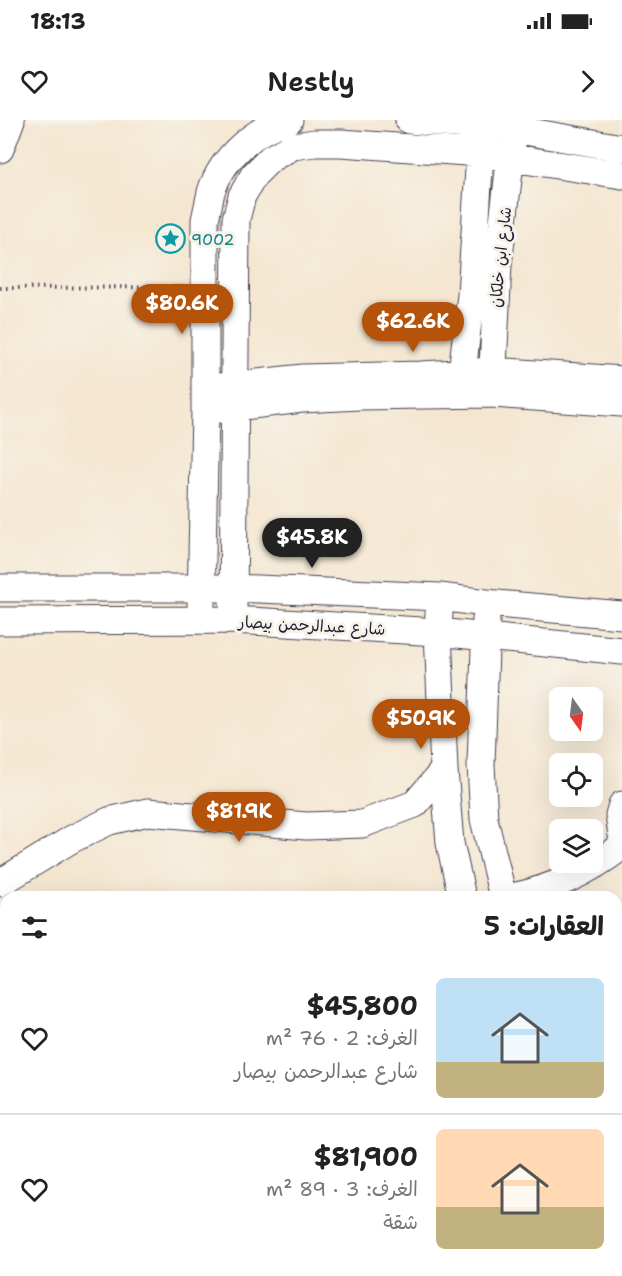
<!DOCTYPE html>
<html lang="ar">
<head>
<meta charset="utf-8">
<style>
	body { margin:0; font-family:"Shantell Sans","Playpen Sans Arabic",sans-serif; background:#f2f2f2; color:#222; direction:rtl; height:100vh; display:flex; flex-direction:column; font-size:22px; white-space:nowrap }
	* { box-sizing:border-box; margin:0 }
	p { font-size:20px; color:#767676 }
	.icon { flex:none; width:33px; height:33px; fill:none; stroke:currentColor; stroke-width:2; stroke-linecap:round; stroke-linejoin:round }
	.map { position:relative; flex:1; overflow:hidden; direction:ltr }
	.side { position:absolute; left:0px; top:771px; width:622px; height:386px; display:flex; flex-direction:column; background:#fff; border-radius:18px 18px 0 0; box-shadow:0 6px 24px #0002; direction:rtl }
	.side>* { flex:none }
	.needle { width:39px; rotate:166deg }
	.buttons { position:absolute; left:549px; top:567px; display:grid; gap:12px }
	.buttons a { display:grid; place-items:center; width:54px; height:54px; border-radius:9px; background:#fff; box-shadow:0 6px 24px #0002; font-size:30px }
	.price { position:absolute; translate:-50% -51px; padding:0 14px; border-radius:21px; background:#b45309; color:#fff; font-size:20px; line-height:39px; filter:drop-shadow(0 2px 3px #0008) }
	.price::after { content:''; position:absolute; left:50%; top:36px; width:18px; height:14px; margin-left:-9px; background:inherit; clip-path:polygon(0 0,100% 0,50% 100%) }
	.price.on { background:#222; color:#fff }
	ul { padding:0; list-style:none }
	li { display:flex; align-items:center; gap:18px; height:150px; padding:0 18px }
	li+li { border-top:2px solid #e0e0e0 }
	li span { display:grid; place-items:center; flex:none; width:168px; height:120px; border-radius:9px; color:#555 }
	li>.icon { margin-inline-start:auto }
	span .icon { width:72px; height:72px; fill:#fffc; stroke-width:1 }
	li b { font-size:26px }
	h2 { display:flex; justify-content:space-between; align-items:center; height:72px; padding:0 18px; font-size:26px }
	.status { display:flex; justify-content:space-between; align-items:center; height:42px; padding:0 30px; background:#fff; direction:ltr }
	.status svg { height:16px; fill:currentColor }
	header { display:flex; justify-content:space-between; align-items:center; height:78px; padding:0 18px; background:#fff; font-size:27px; font-weight:600 }
	.map>svg:first-child { display:block }
	.grass { fill:url(#grass-tufts); stroke:#5e7c62; stroke-width:1.5 }
	.lines { fill:none; stroke-linecap:round; stroke-linejoin:round }
	.minor-casing { stroke:#423f51; stroke-width:29 }
	.path { stroke:#423f51; stroke-width:4; stroke-dasharray:1.5 4.5; stroke-linecap:butt }
	.minor { stroke:#fff; stroke-width:27 }
	.labels { text-anchor:middle; stroke-width:6; stroke-linejoin:round; paint-order:stroke }
	.culture-label { font-size:16px; fill:#0d838f; stroke:#f7f3e8; text-anchor:start }
	.street-label { font-size:16px; fill:#22223b; stroke:#f7f3e8 }
</style>
</head>
<body>
<div class="status"><b>18:13</b><svg viewBox="0 0 49 12"><path d="M0 12V9h3v3zM5 12V6h3v6zM10 12V3h3v9zM15 12V0h3v12zM26 1h20v11H26zM47 4h2v5h-2z"/></svg></div>
<header><svg class="icon" aria-label="forward" viewBox="0 0 24 24"><path d="M9 5l7 7-7 7"/></svg>Nestly<svg class="icon" aria-label="heart" viewBox="0 0 24 24"><path d="M12 20l-8-8c-3-5 5-10 8-4 3-6 11-1 8 4z"/></svg></header>
<div class="map">
<svg width="622" height="1156" viewBox="0 0 622 1156">
	<defs>
		<pattern id="grass-tufts" width="24" height="20" patternUnits="userSpaceOnUse" patternTransform="scale(1.5)"><rect width="24" height="20" fill="#9bd588"/><path d="M3 7l-1-3M5 7V3M7 7l1-3M15 17l-1-3M17 17v-4M19 17l1-3" fill="none" stroke="#85b776"/></pattern>
	</defs>
	<rect width="100%" height="100%" fill="#f7f3e8"/>
	<filter id="ink" filterUnits="userSpaceOnUse"><feTurbulence type="fractalNoise" baseFrequency=".0167" numOctaves="2"/><feDisplacementMap in="SourceGraphic" scale="12" xChannelSelector="R" yChannelSelector="G"/><feConvolveMatrix kernelMatrix="1 2 1 2 8 2 1 2 1" color-interpolation-filters="sRGB"/></filter>
	<filter id="wash" filterUnits="userSpaceOnUse"><feTurbulence type="fractalNoise" baseFrequency=".008" numOctaves="4" result="noise"/><feDisplacementMap in="SourceGraphic" scale="24" xChannelSelector="R" yChannelSelector="G"/><feGaussianBlur stdDeviation="1.35" result="paint"/><feColorMatrix in="noise" values="0 0 0 0 0 0 0 0 0 0 0 0 0 0 0 0 0 1.4 0 .05"/><feComposite in="paint" operator="in"/></filter>
	<g filter="url(#wash)">
		<rect width="100%" height="100%" fill="#f4e6d0"/>
		<path class="grass" d="M 237,1150 L 420,1150 L 426,1156 L 232,1156 Z"/>
	</g>
	<g filter="url(#ink)">
		<g class="lines">
			<defs>
				<path id="minor" d="M 409,0 L 513,9 L 622,28
					M 0,29 L 11,0
					M 219,267 L 303,258 L 421,255 L 492,251 L 622,260
					M 492,267 L 498,145 L 515,0
					M 460,270 L 471,175 L 480,33 L 485,0
					M 218,289 L 302,279 L 359,276 L 491,274 L 622,283
					M 0,468 L 234,468 L 440,477 L 486,483 L 622,495
					M 201,485 L 205,291 L 205,100 C 207,91 209,81 211,72 C 222,37 255,9 289,0
					M 439,493 L 438,512 L 444,650 L 450,723 L 462,777
					M 486,499 L 481,645 L 484,699 L 503,777
					M 233,500 L 236,99 L 242,76 L 254,55 L 271,38 L 293,26 L 315,23 L 341,23 L 480,33 L 622,55
					M 0,501 L 233,500 L 438,512 L 622,531
					M 622,685 L 619,695 L 622,715
					M 0,763 L 72,719 L 109,701 L 148,692 L 306,706 L 362,704 L 415,684 L 444,650
					M 513,777 C 554,768 589,752 622,726
					M 0,931 L 6,943
					M 0,970 L 6,970
					M 616,996 L 622,1003
					M 616,1048 L 622,1054
					M 616,1091 L 622,1086
					M 0,1124 L 6,1124
					M 186,1150 L 192,1156
					M 543,1156 L 549,1150
					M 613,1156 L 622,1147"/>
			</defs>
			<use href="#minor" class="minor-casing"/>
			<path class="path" d="M 0,168 L 182,167"/>
			<use href="#minor" class="minor"/>
		</g>
	</g>
	<defs>
		<symbol id="sight-ring" viewBox="-11 -11 22 22"><circle r="9.5" fill="#f7f3e8" stroke="#0f9aa8" stroke-width="1.5"/><path d="M0-6L1.8-2.2L6-1.7L2.9 1.2L3.7 5.4L0 3.3L-3.7 5.4L-2.9 1.2L-6-1.7L-1.8-2.2Z" fill="#0f9aa8"/></symbol>
	</defs>
	<g fill-rule="evenodd">
		<use href="#sight-ring" x="154" y="102" width="33" height="33"/>
	</g>
	<g class="labels">
		<g class="culture-label">
			<text x="191" y="125">9002</text>
		</g>
		<g class="street-label">
			<text transform="translate(500 137) rotate(-84)" y="6">شارع ابن خلكان</text>
			<text transform="translate(312 505) rotate(3)" y="6">شارع عبدالرحمن بيصار</text>
		</g>
	</g>
</svg>
<div class="buttons">
<a><svg class="needle" viewBox="-14 -14 28 28"><path d="M0-13l5 13h-10z" fill="#e53935"/><path d="M0 13l5-13h-10z" fill="#767676"/></svg></a>
<a><svg class="icon" aria-label="locate" viewBox="0 0 24 24"><circle cx="12" cy="12" r="6"/><path d="M12 2v4M12 18v4M2 12h4M18 12h4"/></svg></a>
<a><svg class="icon" aria-label="layers" viewBox="0 0 24 24"><path d="M12 4l9 5-9 5-9-5zM3 14l9 5 9-5"/></svg></a>
</div>
<b class="price" style="left:182px;top:215px">$80.6K</b>
<b class="price" style="left:413px;top:233px">$62.6K</b>
<b class="price on" style="left:312px;top:449px">$45.8K</b>
<b class="price" style="left:421px;top:630px">$50.9K</b>
<b class="price" style="left:239px;top:723px">$81.9K</b>
<section class="side">
<h2>العقارات: 5<svg class="icon" aria-label="filters" viewBox="0 0 24 24"><path d="M4 7h16M4 17h16"/><circle cx="9" cy="7" r="2"/><circle cx="15" cy="17" r="2"/></svg></h2>
<ul>
<li><span style="background:linear-gradient(#bfe0f5 70%,#c2b280 0)"><svg class="icon" aria-label="home" viewBox="0 0 24 24"><path d="M3 11l9-7 9 7M6 9v11h12V9"/></svg></span><div><b>$45,800</b><p>الغرف: 2 · 76 m²</p><p>شارع عبدالرحمن بيصار</p></div><svg class="icon" aria-label="heart" viewBox="0 0 24 24"><path d="M12 20l-8-8c-3-5 5-10 8-4 3-6 11-1 8 4z"/></svg></li>
<li><span style="background:linear-gradient(#ffd9b3 65%,#c2b280 0)"><svg class="icon" aria-label="home" viewBox="0 0 24 24"><path d="M3 11l9-7 9 7M6 9v11h12V9"/></svg></span><div><b>$81,900</b><p>الغرف: 3 · 89 m²</p><p>شقة</p></div><svg class="icon" aria-label="heart" viewBox="0 0 24 24"><path d="M12 20l-8-8c-3-5 5-10 8-4 3-6 11-1 8 4z"/></svg></li>
</ul>
</section>
</div>
</body>
</html>
